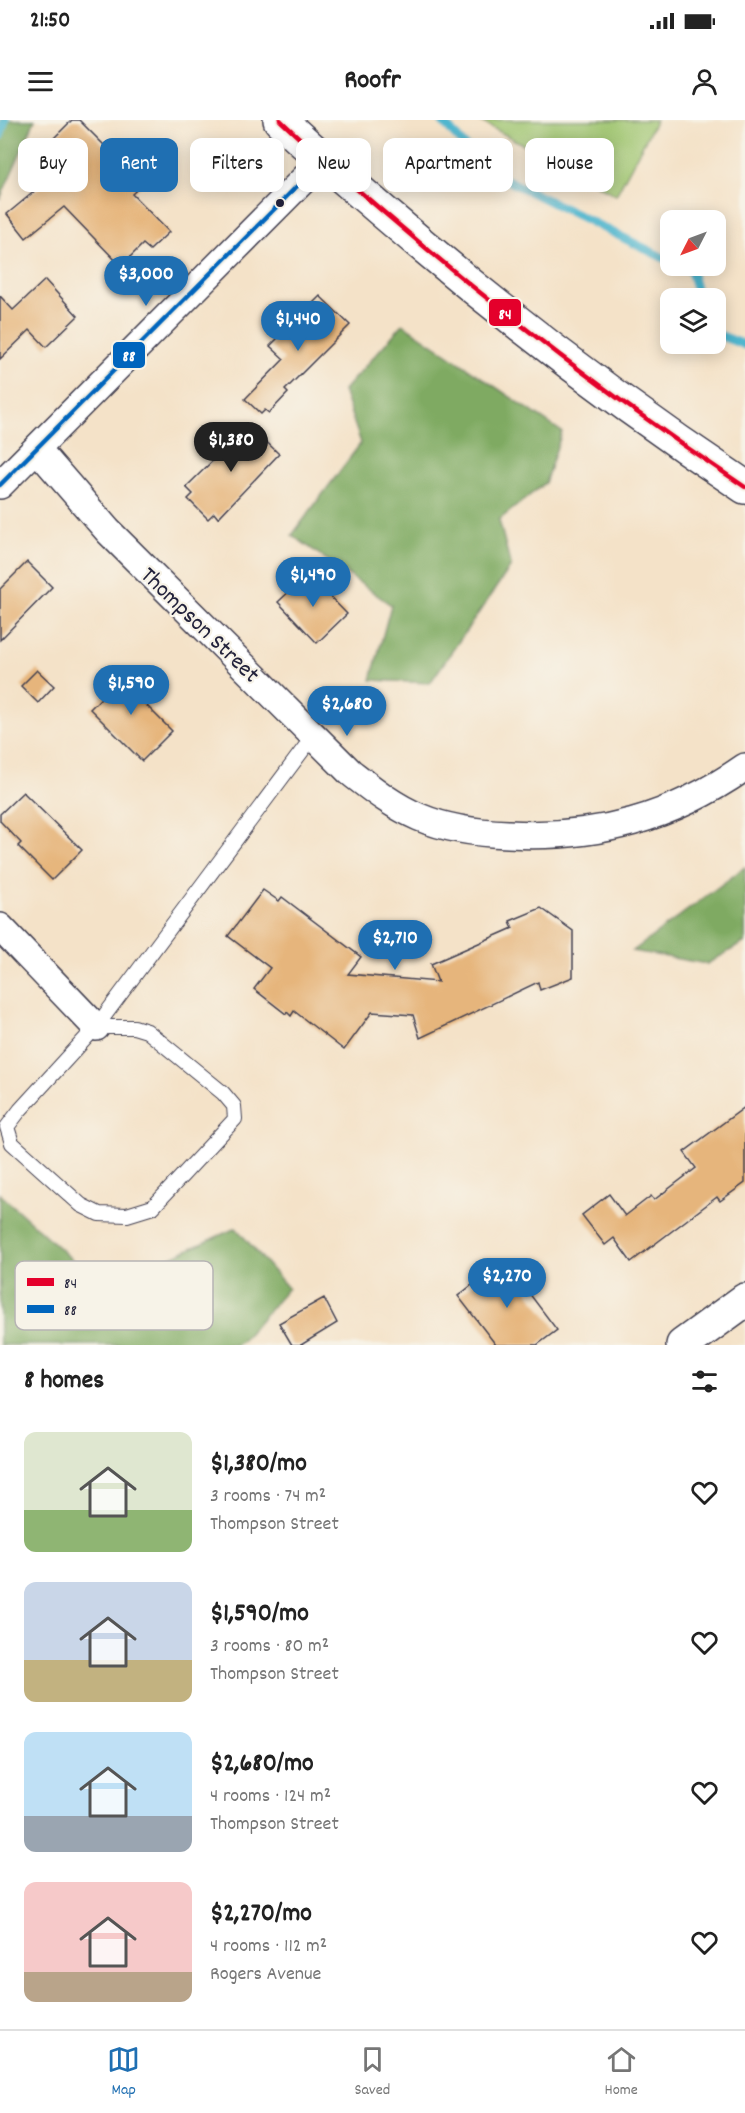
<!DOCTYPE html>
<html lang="en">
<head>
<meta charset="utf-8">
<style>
	body { margin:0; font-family:Dekko,sans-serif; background:#f6f6f6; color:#222; height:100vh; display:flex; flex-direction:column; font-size:22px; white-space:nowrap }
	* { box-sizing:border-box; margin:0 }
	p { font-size:20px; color:#767676 }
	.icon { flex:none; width:33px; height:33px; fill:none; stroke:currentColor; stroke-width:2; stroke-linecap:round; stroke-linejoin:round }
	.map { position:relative; height:1225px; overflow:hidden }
	.panel { display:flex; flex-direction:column; background:#fff; flex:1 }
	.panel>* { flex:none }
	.banner { position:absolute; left:18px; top:18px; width:710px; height:54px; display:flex; gap:12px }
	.needle { width:39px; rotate:228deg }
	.fabs { position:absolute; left:660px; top:90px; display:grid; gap:12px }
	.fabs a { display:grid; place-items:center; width:66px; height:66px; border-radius:12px; background:#fff; box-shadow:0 3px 15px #0003; font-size:30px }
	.price { position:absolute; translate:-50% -51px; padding:0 14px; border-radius:21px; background:#1f6fb2; color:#fff; font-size:20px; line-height:39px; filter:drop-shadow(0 2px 3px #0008) }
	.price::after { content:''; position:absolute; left:50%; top:36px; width:18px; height:14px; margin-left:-9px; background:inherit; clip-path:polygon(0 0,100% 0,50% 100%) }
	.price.current { background:#222; color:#fff }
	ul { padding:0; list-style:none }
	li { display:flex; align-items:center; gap:18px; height:150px; padding:0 24px }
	li span { display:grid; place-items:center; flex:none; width:168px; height:120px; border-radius:12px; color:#555 }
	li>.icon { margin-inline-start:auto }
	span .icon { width:72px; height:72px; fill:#fffc; stroke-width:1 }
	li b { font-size:26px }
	h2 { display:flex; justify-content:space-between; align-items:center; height:72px; padding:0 24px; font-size:26px }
	.pill { padding:0 21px; border-radius:12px; background:#fff; box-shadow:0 3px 15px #0003; font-size:21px; line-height:54px }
	.pill.current { background:#1f6fb2; color:#fff }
	.status { display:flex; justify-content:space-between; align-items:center; height:42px; padding:0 30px; background:#fff; direction:ltr }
	.status svg { height:16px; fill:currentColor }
	header { display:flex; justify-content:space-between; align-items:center; height:78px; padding:0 24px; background:#fff; font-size:27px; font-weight:700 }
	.tabs { display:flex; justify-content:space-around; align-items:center; height:84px; border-top:2px solid #e0e0e0; background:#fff; font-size:16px; color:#767676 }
	.tabs a { display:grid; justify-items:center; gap:3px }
	.tabs .current { color:#1f6fb2 }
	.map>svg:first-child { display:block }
	.green { fill:#9fc570; stroke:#607456; stroke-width:1.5 }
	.forest { fill:#7faa62; stroke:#50664e; stroke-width:1.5 }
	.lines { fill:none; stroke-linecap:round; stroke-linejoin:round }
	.stream { stroke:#50b6ce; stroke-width:9 }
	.building { fill:#e6b57b }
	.service-casing { stroke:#423f50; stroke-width:16 }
	.minor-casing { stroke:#423f50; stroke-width:30 }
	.secondary-casing { stroke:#423f50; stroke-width:36 }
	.primary-casing { stroke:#423f50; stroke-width:36 }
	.service { stroke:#fff; stroke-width:14 }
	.minor { stroke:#fff; stroke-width:27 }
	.secondary { stroke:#fff; stroke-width:33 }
	.primary { stroke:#fff; stroke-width:33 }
	.bus-1-casing { stroke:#f7f3e8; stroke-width:9 }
	.bus-2-casing { stroke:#f7f3e8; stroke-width:9 }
	.bus-1 { stroke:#e4002b; stroke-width:4.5 }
	.bus-2 { stroke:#0065bd; stroke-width:4.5 }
	.bus-dot { fill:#22223b; stroke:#f7f3e8; stroke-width:2 }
	.labels { text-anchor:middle; stroke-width:4.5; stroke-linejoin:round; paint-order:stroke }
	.street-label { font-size:24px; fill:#22223b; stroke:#f7f3e8 }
	.key { fill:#f7f3e8; stroke:#b7b4b4; stroke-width:1.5 }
	.key-label { font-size:16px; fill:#22223b }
	.line-badge { stroke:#f7f3e8; stroke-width:2 }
	.badge-label { font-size:16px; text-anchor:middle; font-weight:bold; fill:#fff }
</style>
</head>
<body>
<div class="status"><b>21:50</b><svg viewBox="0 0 49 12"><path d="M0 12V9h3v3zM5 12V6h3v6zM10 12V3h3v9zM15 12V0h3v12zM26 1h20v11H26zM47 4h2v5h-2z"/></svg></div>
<header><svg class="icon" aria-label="menu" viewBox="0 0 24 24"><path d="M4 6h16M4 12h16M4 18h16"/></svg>Roofr<svg class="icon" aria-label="person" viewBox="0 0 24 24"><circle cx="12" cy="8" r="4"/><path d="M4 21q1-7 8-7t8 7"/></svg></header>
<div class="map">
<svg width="745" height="1225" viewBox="0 0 745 1225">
	<rect width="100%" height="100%" fill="#f7f3e8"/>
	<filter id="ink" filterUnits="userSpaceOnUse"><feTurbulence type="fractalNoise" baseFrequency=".0167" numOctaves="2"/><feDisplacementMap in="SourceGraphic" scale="12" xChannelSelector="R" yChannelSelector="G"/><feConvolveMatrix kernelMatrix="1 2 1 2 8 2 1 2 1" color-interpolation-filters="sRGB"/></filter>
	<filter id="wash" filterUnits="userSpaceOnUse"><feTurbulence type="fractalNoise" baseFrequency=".008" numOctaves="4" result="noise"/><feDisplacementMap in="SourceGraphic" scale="24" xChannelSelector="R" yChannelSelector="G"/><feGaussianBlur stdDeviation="1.35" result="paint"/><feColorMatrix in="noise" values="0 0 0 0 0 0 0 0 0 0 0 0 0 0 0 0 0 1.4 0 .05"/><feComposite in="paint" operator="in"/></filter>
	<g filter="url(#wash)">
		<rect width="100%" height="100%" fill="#f4e2c8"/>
		<path class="green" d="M 478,0 L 656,0 L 616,75 Z"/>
		<path class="forest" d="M 0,0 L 35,0 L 0,79 Z
			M 403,204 L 562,312 L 545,363 L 499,400 L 511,446 L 430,563 L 371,560 L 391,485 L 292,415 L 361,323 L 343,271 Z
			M 745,747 L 745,822 L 707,844 L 633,831 Z
			M 0,1074 L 103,1168 L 236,1108 L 288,1168 L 242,1221 L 235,1225 L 0,1225 Z"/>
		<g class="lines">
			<path class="stream" d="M 441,0 L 487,50 L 670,141
				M 0,16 L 5,0
				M 681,146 L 691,151 L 699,178
				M 716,214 L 745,225"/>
		</g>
		<g id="blocks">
			<path class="building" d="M 72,0 L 79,0 L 116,37 L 119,33 L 147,60 L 132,74 L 169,112 L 150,130 L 143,124 L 121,146 L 64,87 L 26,118 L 7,94 L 53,56 L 47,49 L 53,43 L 41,31 Z
				M 45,160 L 78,196 L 46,227 L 30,210 L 0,239 L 0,176 L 13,190 Z
				M 320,176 L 350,205 L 285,270 L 288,273 L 269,293 L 265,290 L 261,294 L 245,279 L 284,239 L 270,226 Z
				M 249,305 L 279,334 L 218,398 L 214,393 L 208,399 L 188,379 L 193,374 L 186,367 Z
				M 27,442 L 52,467 L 0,520 L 0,469 Z
				M 308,454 L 347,494 L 317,523 L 278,482 Z
				M 37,550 L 54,566 L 38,583 L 21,566 Z
				M 128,551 L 151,574 L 143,582 L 172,611 L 142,641 L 90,589 Z
				M 23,672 L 82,730 L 52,760 L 18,726 L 21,723 L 0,701 L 0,694 Z
				M 263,770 L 279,781 L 282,777 L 361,837 L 348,854 L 438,862 L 431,844 L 513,808 L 510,801 L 541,788 L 573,811 L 573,857 L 540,870 L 538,862 L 420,918 L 413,895 L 372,892 L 344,930 L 294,891 L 291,896 L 287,892 L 286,894 L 254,869 L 270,848 L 228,816 Z
				M 745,987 L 745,1063 L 720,1081 L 717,1077 L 631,1142 L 614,1118 L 605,1125 L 582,1095 L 609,1074 L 625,1096 L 651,1076 L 654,1080 L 696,1048 L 684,1032 Z
				M 504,1140 L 557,1210 L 537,1225 L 496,1225 L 458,1176 Z
				M 324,1178 L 337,1203 L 301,1225 L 292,1225 L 279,1203 Z"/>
		</g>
	</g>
	<g filter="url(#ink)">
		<use href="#blocks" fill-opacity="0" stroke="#423f50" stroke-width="1.5"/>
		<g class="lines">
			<defs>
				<path id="service" d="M 96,907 L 134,907 L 147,911 L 223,973 L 234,986 L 235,999 L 153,1087 L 127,1095 L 99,1094 L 81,1085 L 12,1023 L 7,1007 L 20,990 L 96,907 L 314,615"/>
				<path id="minor" d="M 37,329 L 108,411 L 350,652 C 372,669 393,686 419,697 C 447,709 478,713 508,714 C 597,719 672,698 745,647
					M 0,365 L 322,41
					M 0,807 L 96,907"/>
				<path id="secondary" d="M 683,1225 L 745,1180"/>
				<path id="primary" d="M 280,0 C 325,43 373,83 420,123 C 524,211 632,292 745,367"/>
			</defs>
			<use href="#service" class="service-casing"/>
			<use href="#minor" class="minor-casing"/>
			<use href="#secondary" class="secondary-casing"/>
			<use href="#primary" class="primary-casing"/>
			<use href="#service" class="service"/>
			<use href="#minor" class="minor"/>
			<use href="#secondary" class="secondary"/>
			<use href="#primary" class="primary"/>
			<defs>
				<path id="bus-1" d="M 280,0 C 325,43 373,83 420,123 C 524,211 632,292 745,367"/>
				<path id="bus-2" d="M 0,365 L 322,41"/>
			</defs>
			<use href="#bus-1" class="bus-1-casing"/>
			<use href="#bus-2" class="bus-2-casing"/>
			<use href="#bus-1" class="bus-1"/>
			<use href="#bus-2" class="bus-2"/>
		</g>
	</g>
	<circle class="bus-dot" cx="280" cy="83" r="5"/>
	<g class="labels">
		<g class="street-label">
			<text transform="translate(201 504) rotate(44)" y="8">Thompson Street</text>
		</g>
	</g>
	<rect x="15" y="1141" width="198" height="69" rx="9" class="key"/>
	<rect x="27" y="1158" width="27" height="8" fill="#e4002b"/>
	<rect x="27" y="1185" width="27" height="8" fill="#0065bd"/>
	<g class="key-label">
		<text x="64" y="1168">84</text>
		<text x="64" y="1195">88</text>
	</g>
	<g class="line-badge">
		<rect x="488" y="178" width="34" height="29" rx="6" fill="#e4002b"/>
		<rect x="112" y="221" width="34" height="28" rx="6" fill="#0065bd"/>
	</g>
	<g class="badge-label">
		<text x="505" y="199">84</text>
		<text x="129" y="241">88</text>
	</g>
</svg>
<div class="fabs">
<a><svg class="needle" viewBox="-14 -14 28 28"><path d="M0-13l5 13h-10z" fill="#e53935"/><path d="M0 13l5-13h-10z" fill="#767676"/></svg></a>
<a><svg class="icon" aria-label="layers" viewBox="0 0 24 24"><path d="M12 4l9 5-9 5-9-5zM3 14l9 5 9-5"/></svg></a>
</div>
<b class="price" style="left:146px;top:187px">$3,000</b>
<b class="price" style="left:298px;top:232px">$1,440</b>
<b class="price current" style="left:231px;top:353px">$1,380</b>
<b class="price" style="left:313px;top:488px">$1,490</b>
<b class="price" style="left:131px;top:596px">$1,590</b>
<b class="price" style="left:347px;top:617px">$2,680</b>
<b class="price" style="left:395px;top:851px">$2,710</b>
<b class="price" style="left:507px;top:1189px">$2,270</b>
<div class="banner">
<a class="pill">Buy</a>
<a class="pill current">Rent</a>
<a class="pill">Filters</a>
<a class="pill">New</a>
<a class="pill">Apartment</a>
<a class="pill">House</a>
</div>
</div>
<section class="panel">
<h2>8 homes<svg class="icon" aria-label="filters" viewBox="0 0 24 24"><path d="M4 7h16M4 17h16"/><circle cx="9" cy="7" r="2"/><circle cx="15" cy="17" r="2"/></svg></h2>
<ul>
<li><span style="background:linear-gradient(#dfe7d0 65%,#8fb573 0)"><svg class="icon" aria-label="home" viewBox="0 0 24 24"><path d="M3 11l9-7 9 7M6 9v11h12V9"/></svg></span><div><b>$1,380/mo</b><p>3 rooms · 74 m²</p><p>Thompson Street</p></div><svg class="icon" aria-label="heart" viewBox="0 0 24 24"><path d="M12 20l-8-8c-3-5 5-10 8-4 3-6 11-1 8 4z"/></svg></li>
<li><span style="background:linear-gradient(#c9d6e8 65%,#c2b280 0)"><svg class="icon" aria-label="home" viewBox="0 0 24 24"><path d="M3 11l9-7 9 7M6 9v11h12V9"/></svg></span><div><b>$1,590/mo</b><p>3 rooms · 80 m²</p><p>Thompson Street</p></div><svg class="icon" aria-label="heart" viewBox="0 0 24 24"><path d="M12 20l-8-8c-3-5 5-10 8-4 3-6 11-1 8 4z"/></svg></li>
<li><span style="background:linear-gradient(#bfe0f5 70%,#9aa5b1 0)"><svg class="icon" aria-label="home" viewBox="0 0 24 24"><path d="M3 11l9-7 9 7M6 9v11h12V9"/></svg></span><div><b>$2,680/mo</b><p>4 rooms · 124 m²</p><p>Thompson Street</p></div><svg class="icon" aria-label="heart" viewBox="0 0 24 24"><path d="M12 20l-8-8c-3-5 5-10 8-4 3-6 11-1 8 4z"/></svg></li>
<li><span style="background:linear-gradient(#f6c9c9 75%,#b9a48a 0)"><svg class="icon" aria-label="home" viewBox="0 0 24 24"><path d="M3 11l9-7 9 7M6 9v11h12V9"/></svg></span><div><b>$2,270/mo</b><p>4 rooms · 112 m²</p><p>Rogers Avenue</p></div><svg class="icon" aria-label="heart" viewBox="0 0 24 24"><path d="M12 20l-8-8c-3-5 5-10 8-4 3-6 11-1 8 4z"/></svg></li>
</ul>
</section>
<nav class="tabs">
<a class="current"><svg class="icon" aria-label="map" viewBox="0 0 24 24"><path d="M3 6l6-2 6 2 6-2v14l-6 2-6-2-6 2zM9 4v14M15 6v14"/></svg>Map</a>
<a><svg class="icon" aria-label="saved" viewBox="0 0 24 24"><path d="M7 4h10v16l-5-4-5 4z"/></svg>Saved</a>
<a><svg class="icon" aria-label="home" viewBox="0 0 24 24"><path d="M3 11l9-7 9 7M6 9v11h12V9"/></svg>Home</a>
</nav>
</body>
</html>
